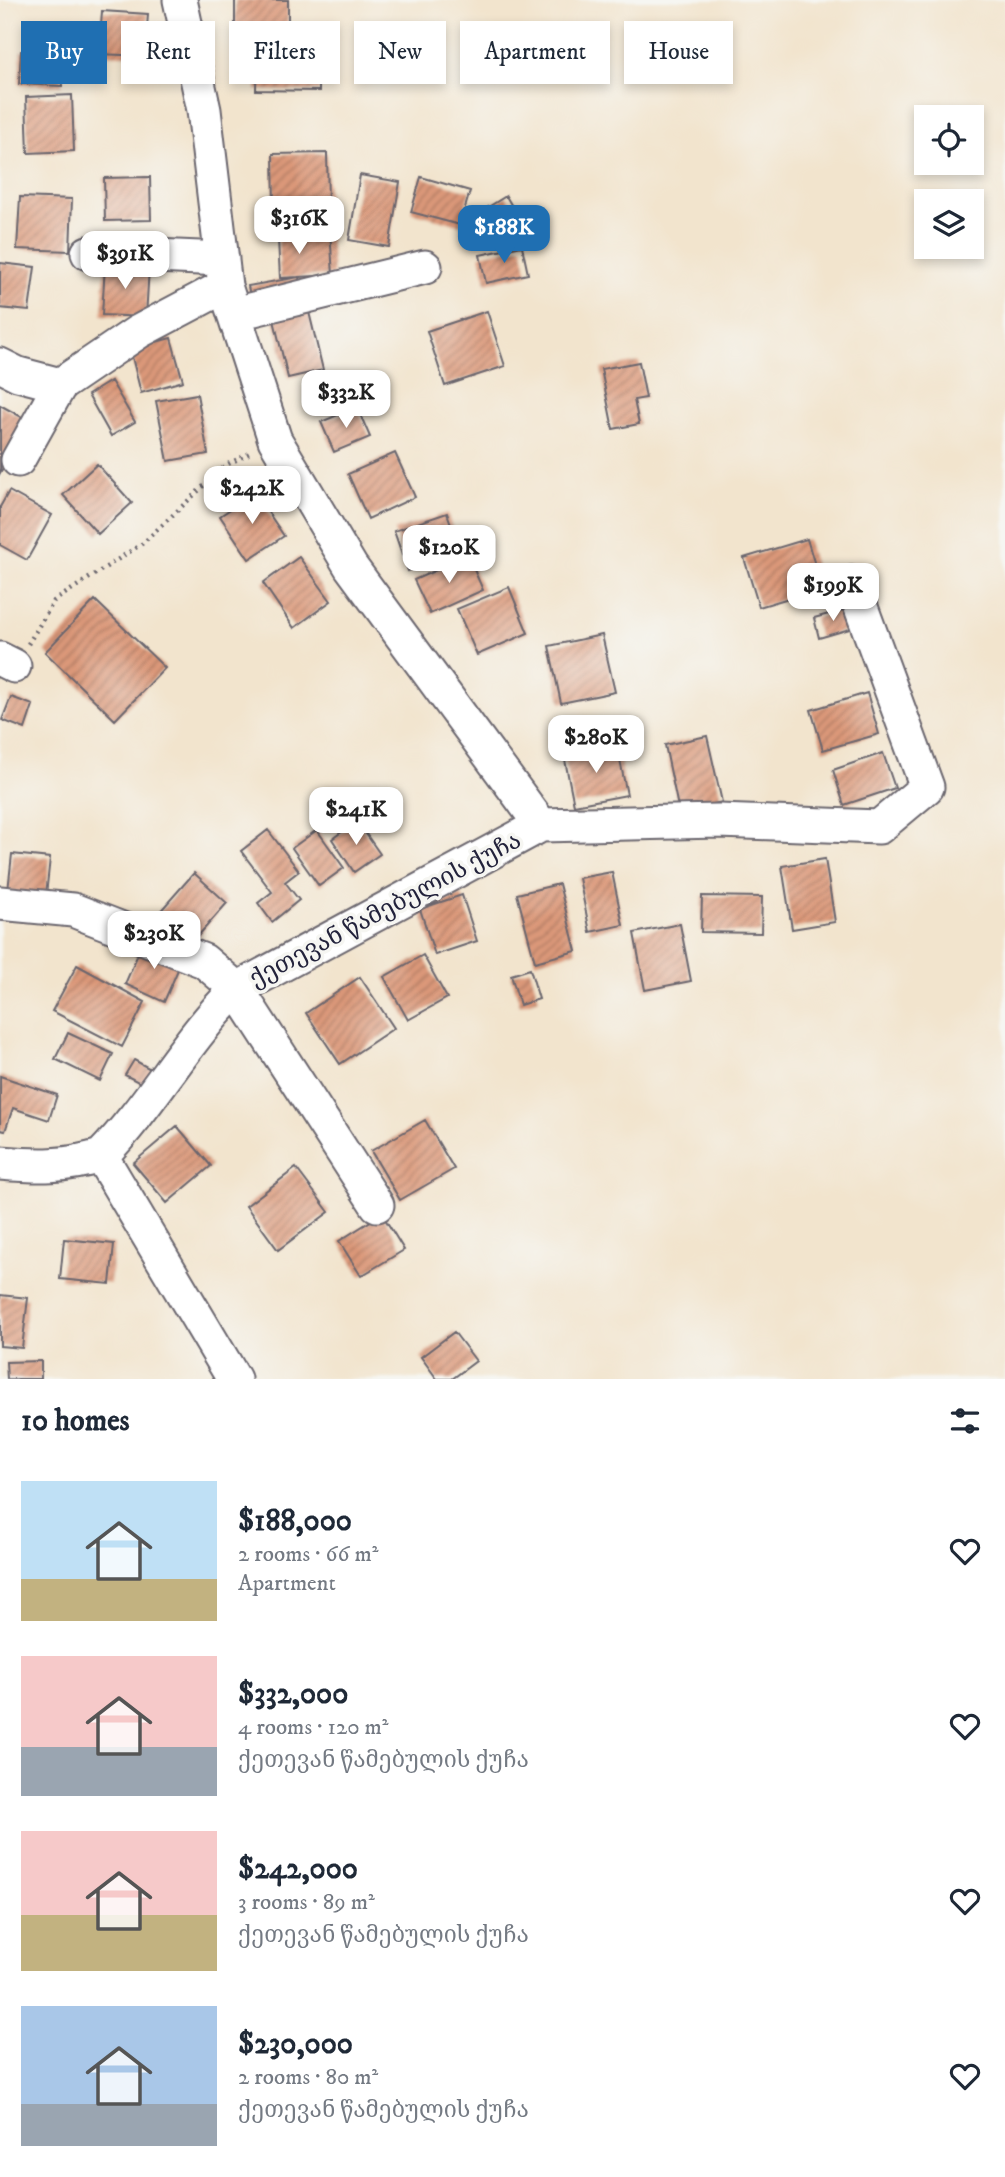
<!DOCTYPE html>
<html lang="en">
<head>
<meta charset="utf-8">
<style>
	body { margin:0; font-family:"IM FELL DW Pica","Noto Serif Georgian",serif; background:#f6f6f7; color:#1f2937; height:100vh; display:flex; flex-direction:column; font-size:26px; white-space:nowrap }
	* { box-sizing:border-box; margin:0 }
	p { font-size:23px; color:#747a83 }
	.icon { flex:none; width:38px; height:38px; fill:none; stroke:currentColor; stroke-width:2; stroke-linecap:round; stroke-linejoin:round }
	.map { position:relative; height:1379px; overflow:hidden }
	.panel { display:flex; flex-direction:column; background:#fff; flex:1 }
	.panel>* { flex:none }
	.banner { position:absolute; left:21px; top:21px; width:964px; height:63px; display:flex; gap:14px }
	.fabs { position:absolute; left:914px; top:105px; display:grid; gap:14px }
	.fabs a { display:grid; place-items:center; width:70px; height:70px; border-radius:0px; background:#fff; box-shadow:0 4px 10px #0003; font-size:35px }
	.price { position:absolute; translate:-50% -60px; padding:0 16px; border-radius:14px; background:#fff; color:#222; font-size:23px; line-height:46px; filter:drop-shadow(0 2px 4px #0008) }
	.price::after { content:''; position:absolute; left:50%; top:42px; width:21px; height:16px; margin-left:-10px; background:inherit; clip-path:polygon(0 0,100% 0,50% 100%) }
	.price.on { background:#1f6fb2; color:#fff }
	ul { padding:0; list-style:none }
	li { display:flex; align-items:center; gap:21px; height:175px; padding:0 21px }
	li span { display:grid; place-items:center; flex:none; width:196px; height:140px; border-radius:0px; color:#555 }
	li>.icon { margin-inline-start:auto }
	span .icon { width:84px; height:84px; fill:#fffc; stroke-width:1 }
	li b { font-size:30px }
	h2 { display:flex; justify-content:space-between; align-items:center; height:84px; padding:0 21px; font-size:30px }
	.pill { padding:0 24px; border-radius:0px; background:#fff; box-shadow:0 4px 10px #0003; font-size:24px; line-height:63px }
	.pill.on { background:#1f6fb2; color:#fff }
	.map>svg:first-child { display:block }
	.building { fill:url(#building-hatch) }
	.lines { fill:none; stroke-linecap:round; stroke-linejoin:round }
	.minor-casing { stroke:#6b666e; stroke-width:37 }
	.path { stroke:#6b666e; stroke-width:4.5; stroke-dasharray:2 5; stroke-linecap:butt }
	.minor { stroke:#fff; stroke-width:33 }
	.labels { text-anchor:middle; stroke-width:7; stroke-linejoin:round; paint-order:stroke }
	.street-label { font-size:24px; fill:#22223b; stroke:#f6f6f2 }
</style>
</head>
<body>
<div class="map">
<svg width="1005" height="1379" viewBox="0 0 1005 1379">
	<defs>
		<pattern id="building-hatch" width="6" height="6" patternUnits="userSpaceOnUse" patternTransform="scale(1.75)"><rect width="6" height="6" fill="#db9879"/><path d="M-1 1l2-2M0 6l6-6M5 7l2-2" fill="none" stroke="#b17c64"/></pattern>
	</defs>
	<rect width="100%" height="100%" fill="#f6f6f2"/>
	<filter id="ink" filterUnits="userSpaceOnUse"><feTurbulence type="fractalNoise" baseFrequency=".0143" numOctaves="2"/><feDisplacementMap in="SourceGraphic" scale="14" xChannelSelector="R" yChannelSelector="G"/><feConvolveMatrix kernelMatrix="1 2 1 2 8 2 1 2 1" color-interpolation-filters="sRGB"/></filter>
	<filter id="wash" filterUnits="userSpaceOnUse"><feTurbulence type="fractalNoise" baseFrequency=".00686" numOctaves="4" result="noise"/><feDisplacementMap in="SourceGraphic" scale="28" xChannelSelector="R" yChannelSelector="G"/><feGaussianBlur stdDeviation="1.57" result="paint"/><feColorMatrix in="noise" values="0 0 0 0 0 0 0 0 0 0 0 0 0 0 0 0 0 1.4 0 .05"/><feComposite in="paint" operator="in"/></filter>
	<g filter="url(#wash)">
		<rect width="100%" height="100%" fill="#f2e4cd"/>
		<g id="blocks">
			<path class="building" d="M 235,0 L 288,0 L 288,42 L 235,42 Z
				M 102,11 L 148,14 L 145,56 L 99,54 Z
				M 21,51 L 63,52 L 62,86 L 19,84 Z
				M 257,51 L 319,53 L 319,91 L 256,90 Z
				M 72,95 L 74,151 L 28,153 L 26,97 Z
				M 327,153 L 328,205 L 274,207 L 273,154 Z
				M 360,175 L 400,182 L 389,247 L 349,240 Z
				M 150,177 L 151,220 L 105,221 L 104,178 Z
				M 421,177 L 470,191 L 460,225 L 411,212 Z
				M 506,196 L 521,222 L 486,243 L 471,218 Z
				M 20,197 L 72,199 L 70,251 L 17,249 Z
				M 329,216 L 333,275 L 299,277 L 302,293 L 251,301 L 248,286 L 299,277 L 280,278 L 277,220 Z
				M 522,246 L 528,274 L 486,283 L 480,255 Z
				M 0,263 L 35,267 L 29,311 L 0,308 Z
				M 105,265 L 149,267 L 146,317 L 102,315 Z
				M 487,311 L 505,366 L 445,386 L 427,331 Z
				M 309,312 L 323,370 L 288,378 L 274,320 Z
				M 171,338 L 183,381 L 141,393 L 130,349 Z
				M 639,362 L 646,398 L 634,400 L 639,424 L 613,429 L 601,369 Z
				M 111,381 L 135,422 L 111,436 L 88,395 Z
				M 197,394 L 208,454 L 168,461 L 156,401 Z
				M 0,405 L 29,421 L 0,473 Z
				M 357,407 L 370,437 L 334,452 L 321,422 Z
				M 395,453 L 415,497 L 368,519 L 348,474 Z
				M 97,464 L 132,503 L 98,534 L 63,495 Z
				M 9,491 L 52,515 L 27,560 L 0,545 L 0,507 Z
				M 255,493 L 284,536 L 249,559 L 220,516 Z
				M 447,513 L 461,552 L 408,571 L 394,531 Z
				M 807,539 L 822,588 L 759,607 L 744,558 Z
				M 468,556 L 483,590 L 430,614 L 414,580 Z
				M 299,557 L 331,601 L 294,628 L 263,583 Z
				M 509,587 L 528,633 L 477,655 L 457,609 Z
				M 95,600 L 165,668 L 115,720 L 45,652 Z
				M 848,609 L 853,628 L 819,638 L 814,618 Z
				M 602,635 L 615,692 L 561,703 L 549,646 Z
				M 867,693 L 879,734 L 823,750 L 811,710 Z
				M 11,697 L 33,705 L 25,729 L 2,720 Z
				M 707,736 L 722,802 L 679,812 L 665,745 Z
				M 617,745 L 627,795 L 574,805 L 564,755 Z
				M 883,753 L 895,788 L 844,805 L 833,770 Z
				M 357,821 L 380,854 L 354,872 L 332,839 Z
				M 268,830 L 299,871 L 285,882 L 299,900 L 272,922 L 258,903 L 272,892 L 241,851 Z
				M 317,830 L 344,868 L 319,886 L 292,848 Z
				M 12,854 L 50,858 L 46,895 L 8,891 Z
				M 825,859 L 835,922 L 792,929 L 782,866 Z
				M 612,872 L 623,925 L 590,932 L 579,878 Z
				M 194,873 L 227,903 L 190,945 L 157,915 Z
				M 559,884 L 576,951 L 535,962 L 517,894 Z
				M 462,895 L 477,941 L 435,955 L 420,909 Z
				M 702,896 L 762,897 L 761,933 L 701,932 Z
				M 680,924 L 691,981 L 645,990 L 634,933 Z
				M 144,940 L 183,958 L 164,1002 L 125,984 Z
				M 423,955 L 447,998 L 408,1020 L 384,977 Z
				M 77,965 L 145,1002 L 122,1047 L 52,1011 Z
				M 530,969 L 539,999 L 520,1005 L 511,975 Z
				M 360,977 L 394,1028 L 340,1064 L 306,1013 Z
				M 68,1033 L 113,1054 L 100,1081 L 55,1059 Z
				M 134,1060 L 156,1072 L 148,1087 L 125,1075 Z
				M 0,1076 L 57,1095 L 49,1120 L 13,1108 L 5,1131 L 0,1130 Z
				M 425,1120 L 454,1169 L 400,1200 L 371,1151 Z
				M 177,1126 L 211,1166 L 167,1203 L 133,1163 Z
				M 296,1168 L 329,1212 L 278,1250 L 246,1206 Z
				M 382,1214 L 404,1250 L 361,1276 L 339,1241 Z
				M 64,1239 L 114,1244 L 110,1284 L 60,1279 Z
				M 0,1295 L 28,1298 L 22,1348 L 0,1346 Z
				M 454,1332 L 476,1361 L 452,1379 L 437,1379 L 421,1357 Z
				M 41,1361 L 41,1379 L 7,1379 L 6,1362 Z"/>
		</g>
	</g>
	<g filter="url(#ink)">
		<use href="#blocks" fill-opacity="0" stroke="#6b666e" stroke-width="2"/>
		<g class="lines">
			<defs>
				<path id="minor" d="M 88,253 L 222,259
					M 234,314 L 425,267
					M 0,365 L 18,374 L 60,385
					M 18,460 L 60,385 L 138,332 L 225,286
					M 0,659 L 14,666
					M 541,825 L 719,821 L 879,827 L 927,787 L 852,583
					M 0,903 L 73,910 L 204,961 L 237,989 L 377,1205
					M 101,1156 C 152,1104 185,1040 237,989 L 541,825 L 351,567 L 275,440 L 225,286 L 204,110 L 180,0
					M 101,1156 L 234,1379
					M 0,1163 C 39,1166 64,1167 101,1156"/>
			</defs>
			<use href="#minor" class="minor-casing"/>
			<path class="path" d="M 28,644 L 54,601 L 143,543 L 226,465 L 252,452"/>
			<use href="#minor" class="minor"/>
		</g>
	</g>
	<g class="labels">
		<g class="street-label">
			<text transform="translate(385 909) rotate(-28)" y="8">ქეთევან წამებულის ქუჩა</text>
		</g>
	</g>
</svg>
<div class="fabs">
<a><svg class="icon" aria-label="locate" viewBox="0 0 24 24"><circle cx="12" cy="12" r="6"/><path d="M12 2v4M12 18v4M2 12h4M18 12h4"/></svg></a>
<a><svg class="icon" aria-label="layers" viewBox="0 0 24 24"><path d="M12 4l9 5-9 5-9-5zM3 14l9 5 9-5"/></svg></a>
</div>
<b class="price" style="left:299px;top:256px">$316K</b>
<b class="price on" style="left:504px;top:265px">$188K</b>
<b class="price" style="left:125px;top:291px">$391K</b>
<b class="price" style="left:346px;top:430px">$332K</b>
<b class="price" style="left:252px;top:526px">$242K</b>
<b class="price" style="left:449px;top:585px">$120K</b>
<b class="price" style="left:833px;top:623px">$199K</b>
<b class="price" style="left:596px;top:775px">$280K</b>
<b class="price" style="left:356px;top:847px">$241K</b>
<b class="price" style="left:154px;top:971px">$230K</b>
<div class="banner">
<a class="pill on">Buy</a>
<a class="pill">Rent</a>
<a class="pill">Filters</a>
<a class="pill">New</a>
<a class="pill">Apartment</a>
<a class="pill">House</a>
</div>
</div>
<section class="panel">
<h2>10 homes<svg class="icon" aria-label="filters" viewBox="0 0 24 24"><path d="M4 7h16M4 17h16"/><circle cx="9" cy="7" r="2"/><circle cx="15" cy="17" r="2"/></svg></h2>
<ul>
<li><span style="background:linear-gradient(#bfe0f5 70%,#c2b280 0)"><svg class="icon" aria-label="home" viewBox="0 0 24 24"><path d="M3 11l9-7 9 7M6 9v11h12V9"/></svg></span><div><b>$188,000</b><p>2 rooms · 66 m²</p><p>Apartment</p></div><svg class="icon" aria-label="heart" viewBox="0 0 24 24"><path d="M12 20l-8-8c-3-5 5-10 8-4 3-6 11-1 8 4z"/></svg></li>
<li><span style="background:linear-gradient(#f6c9c9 65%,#9aa5b1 0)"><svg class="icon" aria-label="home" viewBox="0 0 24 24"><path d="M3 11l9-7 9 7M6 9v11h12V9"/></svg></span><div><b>$332,000</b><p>4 rooms · 120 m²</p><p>ქეთევან წამებულის ქუჩა</p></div><svg class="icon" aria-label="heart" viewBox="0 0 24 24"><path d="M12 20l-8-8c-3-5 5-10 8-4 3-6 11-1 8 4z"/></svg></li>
<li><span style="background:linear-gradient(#f6c9c9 60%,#c2b280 0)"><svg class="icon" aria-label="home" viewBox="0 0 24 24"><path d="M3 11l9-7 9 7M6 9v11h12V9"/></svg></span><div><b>$242,000</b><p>3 rooms · 89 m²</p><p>ქეთევან წამებულის ქუჩა</p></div><svg class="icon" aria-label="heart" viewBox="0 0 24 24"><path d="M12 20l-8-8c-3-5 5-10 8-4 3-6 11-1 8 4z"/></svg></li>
<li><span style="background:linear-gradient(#a9c7e8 70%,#9aa5b1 0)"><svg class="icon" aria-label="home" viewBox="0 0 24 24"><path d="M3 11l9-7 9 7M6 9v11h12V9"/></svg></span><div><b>$230,000</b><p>2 rooms · 80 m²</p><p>ქეთევან წამებულის ქუჩა</p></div><svg class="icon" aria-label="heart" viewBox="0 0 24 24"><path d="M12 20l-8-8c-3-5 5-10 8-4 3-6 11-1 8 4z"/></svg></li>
</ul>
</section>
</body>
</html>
